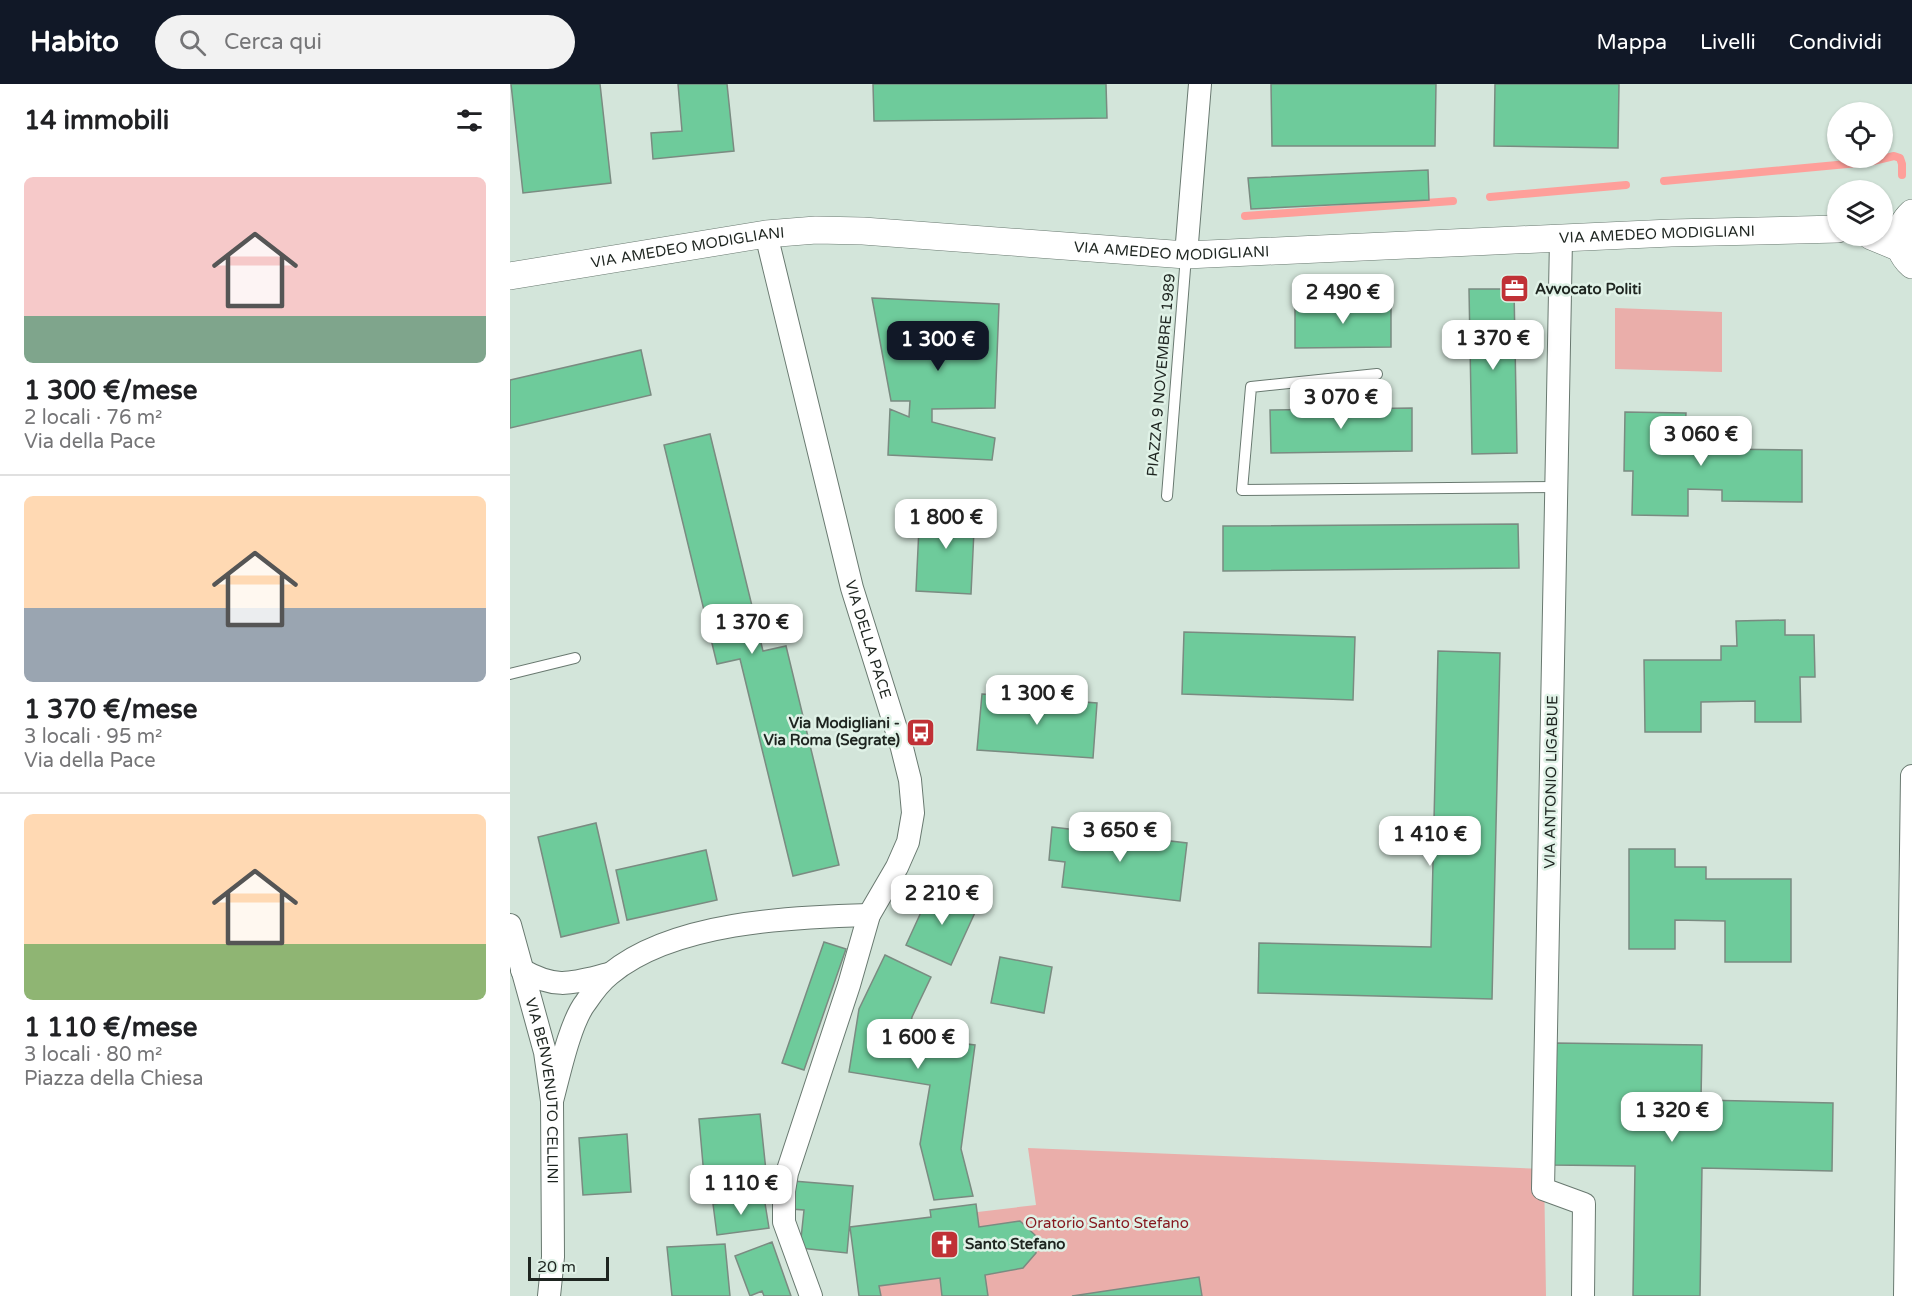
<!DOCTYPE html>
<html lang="it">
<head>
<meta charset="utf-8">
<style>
	body { margin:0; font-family:"Varela Round",sans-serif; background:#f2f2f2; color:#202124; height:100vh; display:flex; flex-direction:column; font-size:22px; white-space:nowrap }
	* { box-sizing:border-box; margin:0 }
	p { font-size:20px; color:#757577 }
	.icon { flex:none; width:33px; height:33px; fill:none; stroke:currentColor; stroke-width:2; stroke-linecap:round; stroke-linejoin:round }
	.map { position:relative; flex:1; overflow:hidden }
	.details { display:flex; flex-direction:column; background:#fff; width:510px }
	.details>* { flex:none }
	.fabs { position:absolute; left:1317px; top:18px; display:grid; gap:12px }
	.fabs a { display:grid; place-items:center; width:66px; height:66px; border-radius:50%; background:#fff; box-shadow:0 2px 4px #0004; font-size:30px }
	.scale { position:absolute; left:18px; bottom:15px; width:81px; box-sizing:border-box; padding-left:6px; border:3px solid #1e2520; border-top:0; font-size:16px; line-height:21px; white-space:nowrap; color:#1e2520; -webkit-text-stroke:4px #e0f2e7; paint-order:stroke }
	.price { position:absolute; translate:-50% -51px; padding:0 14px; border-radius:12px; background:#fff; color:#222; font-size:20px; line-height:39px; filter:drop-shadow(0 2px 3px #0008) }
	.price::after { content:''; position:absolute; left:50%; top:36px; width:18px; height:14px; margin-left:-9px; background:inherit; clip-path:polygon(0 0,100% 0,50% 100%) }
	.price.on { background:#111827; color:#fff }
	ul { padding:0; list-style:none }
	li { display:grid; align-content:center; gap:12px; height:318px; padding:0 24px }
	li+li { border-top:2px solid #e0e0e0 }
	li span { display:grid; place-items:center; height:186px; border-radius:9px; color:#555 }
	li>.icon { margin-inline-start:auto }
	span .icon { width:108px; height:108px; fill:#fffc; stroke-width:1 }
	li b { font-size:26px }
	h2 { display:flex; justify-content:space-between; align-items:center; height:72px; padding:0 24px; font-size:26px }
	header { display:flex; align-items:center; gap:36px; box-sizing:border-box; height:84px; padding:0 30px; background:#111827; color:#fff }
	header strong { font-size:28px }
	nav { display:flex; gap:33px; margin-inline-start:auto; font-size:21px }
	.search { width:420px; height:54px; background:#f2f2f2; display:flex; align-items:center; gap:15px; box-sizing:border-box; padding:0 21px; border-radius:33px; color:#757577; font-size:22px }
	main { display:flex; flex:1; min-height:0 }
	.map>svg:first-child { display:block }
	.green { fill:#eaaeaa }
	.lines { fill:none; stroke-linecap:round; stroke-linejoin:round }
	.stream { stroke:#fe9f9a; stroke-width:8 }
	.building { fill:#6ecb9b; stroke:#7a8b81; stroke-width:1.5 }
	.service-casing { stroke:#697970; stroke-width:12 }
	.minor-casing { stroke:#697970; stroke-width:24 }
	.tertiary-casing { stroke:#697970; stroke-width:28 }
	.service { stroke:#fff; stroke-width:10 }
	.minor { stroke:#fff; stroke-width:22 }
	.tertiary { stroke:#fff; stroke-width:27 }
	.labels { text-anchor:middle; stroke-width:5; stroke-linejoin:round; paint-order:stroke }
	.street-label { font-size:15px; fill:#1e2520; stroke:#e0f2e7 }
	.poi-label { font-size:15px; font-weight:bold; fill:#1e2520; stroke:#e0f2e7; text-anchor:start }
	.park-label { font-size:15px; fill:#86181f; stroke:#e0f2e7 }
</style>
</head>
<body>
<header>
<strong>Habito</strong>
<div class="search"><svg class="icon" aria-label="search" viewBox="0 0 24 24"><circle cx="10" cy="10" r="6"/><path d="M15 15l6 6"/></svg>Cerca qui</div>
<nav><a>Mappa</a><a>Livelli</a><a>Condividi</a></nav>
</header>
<main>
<section class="details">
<h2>14 immobili<svg class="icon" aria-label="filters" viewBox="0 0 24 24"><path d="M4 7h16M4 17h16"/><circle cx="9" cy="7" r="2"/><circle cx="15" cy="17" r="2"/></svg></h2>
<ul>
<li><span style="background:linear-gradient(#f6c9c9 75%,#7fa58c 0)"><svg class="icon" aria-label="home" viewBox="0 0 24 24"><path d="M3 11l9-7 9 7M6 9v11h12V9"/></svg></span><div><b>1 300 €/mese</b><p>2 locali · 76 m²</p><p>Via della Pace</p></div></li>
<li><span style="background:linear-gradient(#ffd9b3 60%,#9aa5b1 0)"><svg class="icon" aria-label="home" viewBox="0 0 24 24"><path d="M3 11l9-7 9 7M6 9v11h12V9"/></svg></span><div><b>1 370 €/mese</b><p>3 locali · 95 m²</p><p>Via della Pace</p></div></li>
<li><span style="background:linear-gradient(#ffd9b3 70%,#8fb573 0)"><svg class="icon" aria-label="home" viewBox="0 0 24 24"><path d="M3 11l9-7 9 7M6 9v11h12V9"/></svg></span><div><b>1 110 €/mese</b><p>3 locali · 80 m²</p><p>Piazza della Chiesa</p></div></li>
</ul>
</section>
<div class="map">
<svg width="1402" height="1212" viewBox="0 0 1402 1212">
	<rect width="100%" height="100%" fill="#d3e5da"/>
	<path class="green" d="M 1105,224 L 1212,228 L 1212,288 L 1105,285 Z
		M 518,1064 L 1034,1085 L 1036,1212 L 353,1212 L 340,1143 L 526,1121 Z"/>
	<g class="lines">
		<path class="stream" d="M 1154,97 L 1359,78 L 1384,72 L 1390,74 L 1392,80 L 1392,91
			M 980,113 L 1116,101
			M 735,132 L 943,117"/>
	</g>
	<path class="building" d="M 1,0 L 90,0 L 101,99 L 13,109 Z
		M 168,0 L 217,0 L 224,67 L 143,75 L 141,49 L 172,47 Z
		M 363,0 L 596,0 L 597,34 L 364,37 Z
		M 761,0 L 926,0 L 925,62 L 762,62 Z
		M 985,0 L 1109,0 L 1108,64 L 984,62 Z
		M 918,86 L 919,116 L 741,125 L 738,94 Z
		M 959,205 L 1004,205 L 1007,369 L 962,370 Z
		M 362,214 L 489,220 L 485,324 L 422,325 L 422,338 L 485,354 L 482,376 L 378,371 L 380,325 L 399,333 L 400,317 L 381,317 Z
		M 881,218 L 881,263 L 785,264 L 785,219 Z
		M 131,266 L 141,311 L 0,344 L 0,296 Z
		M 902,324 L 902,367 L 761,369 L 760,326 Z
		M 1115,328 L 1176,329 L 1175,347 L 1210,347 L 1209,365 L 1292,366 L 1292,418 L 1212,417 L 1212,406 L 1178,405 L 1178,432 L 1122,431 L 1123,387 L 1114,387 Z
		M 200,350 L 253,567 L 276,562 L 329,781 L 283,792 L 230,575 L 207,580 L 154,361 Z
		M 410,422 L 465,425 L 461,510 L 406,507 Z
		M 1008,440 L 1009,484 L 713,487 L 713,442 Z
		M 1275,536 L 1275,551 L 1304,551 L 1305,593 L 1290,593 L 1291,638 L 1245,638 L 1245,617 L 1191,618 L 1191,648 L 1135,648 L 1134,576 L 1211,576 L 1211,562 L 1227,562 L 1226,537 Z
		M 674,548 L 845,553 L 843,616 L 672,610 Z
		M 928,567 L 990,569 L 982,915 L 748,909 L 749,859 L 921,863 Z
		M 472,610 L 587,619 L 583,674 L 467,666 Z
		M 86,739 L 109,839 L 51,853 L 28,753 Z
		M 542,743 L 677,759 L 670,817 L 552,803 L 555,778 L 539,776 Z
		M 1119,765 L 1165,765 L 1165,783 L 1196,783 L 1196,795 L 1281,795 L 1281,878 L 1215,878 L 1215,837 L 1165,836 L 1165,865 L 1119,865 Z
		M 196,766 L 207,816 L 117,836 L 106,786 Z
		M 423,802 L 468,822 L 441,881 L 396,861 Z
		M 314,858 L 336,865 L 294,986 L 272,979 Z
		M 375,871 L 421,893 L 402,933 L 399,953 L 465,961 L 451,1065 L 463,1112 L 424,1116 L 410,1060 L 420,1001 L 339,988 L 349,925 Z
		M 490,873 L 542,883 L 534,929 L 481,919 Z
		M 1044,959 L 1192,961 L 1191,1016 L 1323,1019 L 1322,1087 L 1192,1084 L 1190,1212 L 1123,1212 L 1125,1082 L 1042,1081 Z
		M 250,1030 L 256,1087 L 194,1092 L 189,1035 Z
		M 117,1050 L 121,1108 L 73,1111 L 69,1054 Z
		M 283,1097 L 343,1102 L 337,1169 L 290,1164 L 294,1126 L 280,1125 Z
		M 254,1113 L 259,1144 L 207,1151 L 203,1120 Z
		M 466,1120 L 469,1143 L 510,1137 L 525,1151 L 526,1169 L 513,1184 L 475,1191 L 478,1212 L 432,1212 L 430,1194 L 369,1202 L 371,1212 L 349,1212 L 340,1143 L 421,1133 L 420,1126 Z
		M 262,1158 L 281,1212 L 254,1212 L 252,1207 L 240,1212 L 225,1172 Z
		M 215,1160 L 220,1212 L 162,1212 L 157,1163 Z
		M 689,1193 L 692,1212 L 562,1212 Z"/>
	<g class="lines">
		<defs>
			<path id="service" d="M 867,290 L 741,303 L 732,406 L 1046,403
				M 657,412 L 676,172
				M 0,590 L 65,574"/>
			<g id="minor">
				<path id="s1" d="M 256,150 L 342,504 L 392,664 L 400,696 L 403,729 L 398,758 L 387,783 L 359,831 L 339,901 L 277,1089 L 274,1107 L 274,1138 L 301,1212"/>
				<path d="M 1051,155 L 1033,1105 L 1074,1120 L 1073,1212"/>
				<path d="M 676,171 L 690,0"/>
				<path id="s2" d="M 0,841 L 35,968 L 42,1017 L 43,1173 L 39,1212"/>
				<path d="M 12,886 C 47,906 62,899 99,890"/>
				<path d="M 42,1017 C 49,991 60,938 76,918 C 82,909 91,897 100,890 C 163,838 280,833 359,831"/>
				<path d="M 1395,1212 L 1402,692"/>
			</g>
			<g id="tertiary">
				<path d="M 1402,129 C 1386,144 1385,166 1402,181"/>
				<path d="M 1361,152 L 1390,164"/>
				<path id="s3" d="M 0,192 L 256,150 L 306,146 L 353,147 L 676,171 L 1161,149 L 1328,145"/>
			</g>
		</defs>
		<use href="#service" class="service-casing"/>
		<use href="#minor" class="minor-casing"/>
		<use href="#tertiary" class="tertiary-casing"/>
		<use href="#service" class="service"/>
		<use href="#minor" class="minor"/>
		<use href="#tertiary" class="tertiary"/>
	</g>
	<defs>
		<symbol id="office-square" viewBox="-11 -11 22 22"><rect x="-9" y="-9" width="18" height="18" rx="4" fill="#c03136" stroke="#e0f2e7"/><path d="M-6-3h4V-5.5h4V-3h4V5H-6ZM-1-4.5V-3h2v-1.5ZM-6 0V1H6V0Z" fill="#fff"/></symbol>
		<symbol id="bus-square" viewBox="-11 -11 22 22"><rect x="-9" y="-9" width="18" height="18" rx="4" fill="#c03136" stroke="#e0f2e7"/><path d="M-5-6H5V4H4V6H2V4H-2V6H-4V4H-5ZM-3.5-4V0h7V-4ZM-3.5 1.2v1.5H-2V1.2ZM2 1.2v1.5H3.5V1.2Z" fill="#fff"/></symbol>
		<symbol id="church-square" viewBox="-11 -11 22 22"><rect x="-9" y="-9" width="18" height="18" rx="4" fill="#c03136" stroke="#e0f2e7"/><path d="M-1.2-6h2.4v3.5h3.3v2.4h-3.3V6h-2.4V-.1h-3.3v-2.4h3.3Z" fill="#fff"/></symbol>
	</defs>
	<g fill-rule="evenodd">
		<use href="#office-square" x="988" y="188" width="33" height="33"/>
		<use href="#bus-square" x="394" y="632" width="33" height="33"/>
		<use href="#church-square" x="418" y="1144" width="33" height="33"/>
	</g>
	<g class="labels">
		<g class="street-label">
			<text dy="5" stroke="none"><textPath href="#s3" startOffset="1152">VIA AMEDEO MODIGLIANI</textPath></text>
			<text dy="5" stroke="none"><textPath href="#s3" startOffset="180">VIA AMEDEO MODIGLIANI</textPath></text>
			<text dy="5" stroke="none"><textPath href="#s3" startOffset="666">VIA AMEDEO MODIGLIANI</textPath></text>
			<text transform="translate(651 291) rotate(-85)" y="5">PIAZZA 9 NOVEMBRE 1989</text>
			<text dy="5" stroke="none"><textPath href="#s1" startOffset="418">VIA DELLA PACE</textPath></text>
			<text transform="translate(1041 698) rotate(-89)" y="5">VIA ANTONIO LIGABUE</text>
			<text dy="5" stroke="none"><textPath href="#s2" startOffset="170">VIA BENVENUTO CELLINI</textPath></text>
		</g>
		<g class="poi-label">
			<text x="1025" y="210">Avvocato Politi</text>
			<text x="390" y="644" text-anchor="end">Via Modigliani -<tspan x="390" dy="17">Via Roma (Segrate)</tspan></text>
			<text x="455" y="1165">Santo Stefano</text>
		</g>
		<g class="park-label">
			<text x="597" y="1144">Oratorio Santo Stefano</text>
		</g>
	</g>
</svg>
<div class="fabs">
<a><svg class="icon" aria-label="locate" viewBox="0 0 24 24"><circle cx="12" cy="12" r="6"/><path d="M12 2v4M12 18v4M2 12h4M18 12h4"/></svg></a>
<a><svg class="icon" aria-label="layers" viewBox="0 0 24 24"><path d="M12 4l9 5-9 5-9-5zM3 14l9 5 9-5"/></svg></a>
</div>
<div class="scale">20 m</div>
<b class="price" style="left:833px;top:241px">2 490 €</b>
<b class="price" style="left:983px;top:287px">1 370 €</b>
<b class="price on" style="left:428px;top:288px">1 300 €</b>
<b class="price" style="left:831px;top:346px">3 070 €</b>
<b class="price" style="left:1191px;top:383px">3 060 €</b>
<b class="price" style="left:436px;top:466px">1 800 €</b>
<b class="price" style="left:242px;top:571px">1 370 €</b>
<b class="price" style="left:527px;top:642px">1 300 €</b>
<b class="price" style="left:610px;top:779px">3 650 €</b>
<b class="price" style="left:920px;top:783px">1 410 €</b>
<b class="price" style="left:432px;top:842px">2 210 €</b>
<b class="price" style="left:408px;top:986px">1 600 €</b>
<b class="price" style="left:1162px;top:1059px">1 320 €</b>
<b class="price" style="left:231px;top:1132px">1 110 €</b>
</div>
</main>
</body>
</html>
